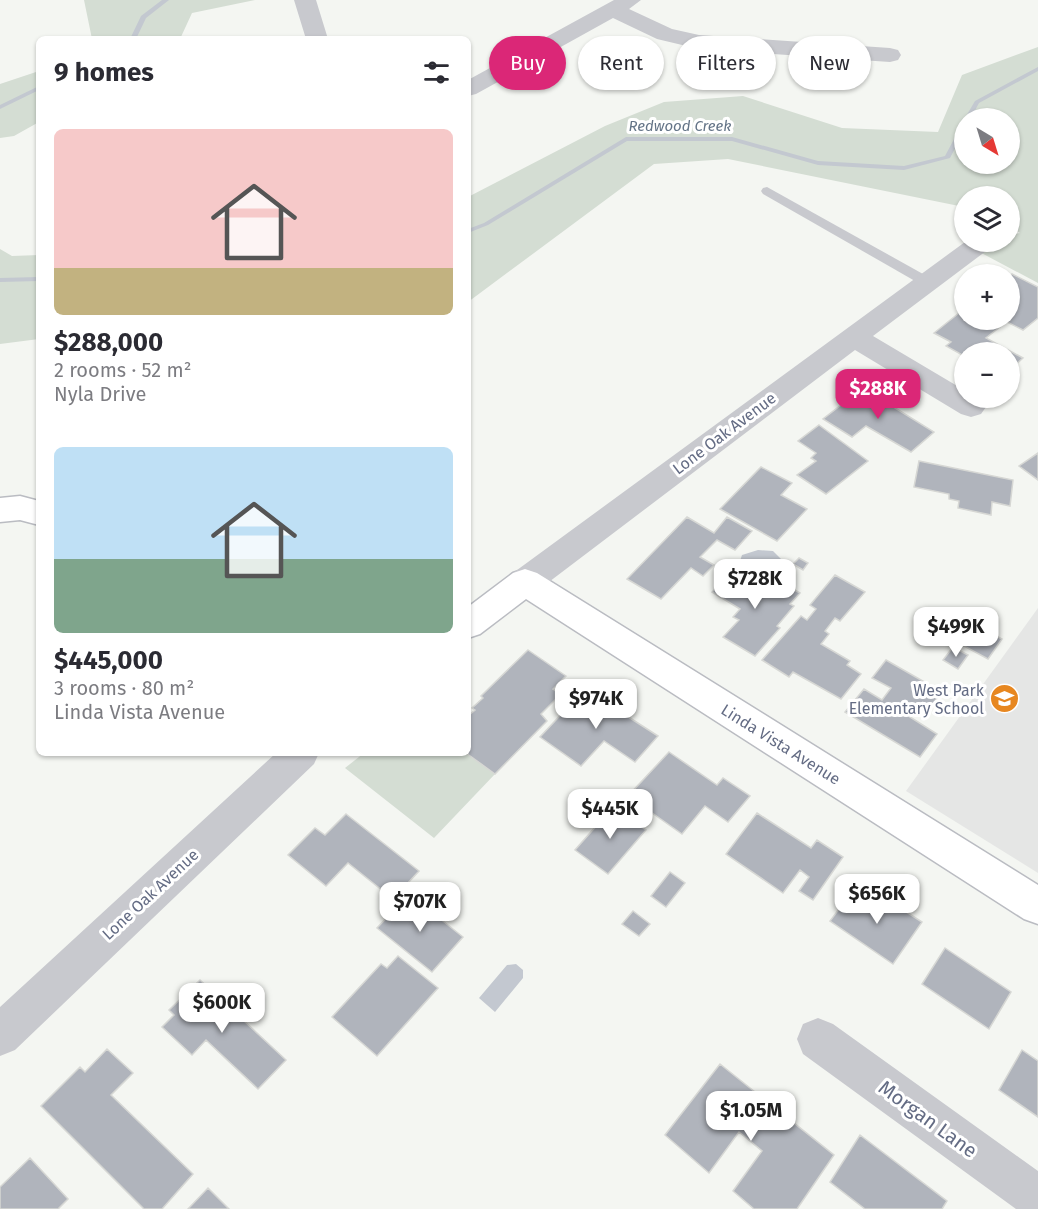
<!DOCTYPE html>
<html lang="en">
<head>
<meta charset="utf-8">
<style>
	body { margin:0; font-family:"Fira Sans",sans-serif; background:#f7f7f7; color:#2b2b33; height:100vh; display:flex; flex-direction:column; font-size:22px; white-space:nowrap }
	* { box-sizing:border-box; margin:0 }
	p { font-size:20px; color:#7c7c81 }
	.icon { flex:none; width:33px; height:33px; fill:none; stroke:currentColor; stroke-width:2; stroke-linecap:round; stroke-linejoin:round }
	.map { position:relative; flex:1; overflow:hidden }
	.side { position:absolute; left:36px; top:36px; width:435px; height:720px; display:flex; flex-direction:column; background:#fff; border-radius:9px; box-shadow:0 2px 4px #0004 }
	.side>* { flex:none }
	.hud { position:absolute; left:489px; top:36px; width:459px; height:54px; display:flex; gap:12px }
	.needle { width:39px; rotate:142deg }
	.fabs { position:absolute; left:954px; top:108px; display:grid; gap:12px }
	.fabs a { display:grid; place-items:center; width:66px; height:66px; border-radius:50%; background:#fff; box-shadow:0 2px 4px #0004; font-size:30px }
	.price { position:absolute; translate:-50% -51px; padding:0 14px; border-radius:12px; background:#fff; color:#222; font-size:20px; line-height:39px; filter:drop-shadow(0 2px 3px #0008) }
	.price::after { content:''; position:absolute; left:50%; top:36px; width:18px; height:14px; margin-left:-9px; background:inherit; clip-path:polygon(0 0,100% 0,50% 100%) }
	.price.active { background:#db2777; color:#fff }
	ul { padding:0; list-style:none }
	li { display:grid; align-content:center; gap:12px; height:318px; padding:0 18px }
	li span { display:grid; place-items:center; height:186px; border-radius:9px; color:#555 }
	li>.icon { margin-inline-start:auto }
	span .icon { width:108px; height:108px; fill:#fffc; stroke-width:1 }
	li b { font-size:26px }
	h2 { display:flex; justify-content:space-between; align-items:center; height:72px; padding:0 18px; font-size:26px }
	.chip { padding:0 21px; border-radius:27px; background:#fff; box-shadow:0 2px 4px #0004; font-size:21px; line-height:54px }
	.chip.active { background:#db2777; color:#fff }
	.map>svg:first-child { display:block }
	.built { fill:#e5e6e5 }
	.green { fill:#d4ddd3; fill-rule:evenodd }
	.water { fill:#c3c8d0 }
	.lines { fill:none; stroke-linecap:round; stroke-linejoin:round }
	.stream { fill:#c3c8d0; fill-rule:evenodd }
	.building { fill:#b0b4bc; stroke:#d6d7d4; stroke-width:1.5 }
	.secondary-casing { stroke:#babcc2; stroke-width:3 }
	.lane { fill:#c8c9ce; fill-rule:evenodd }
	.street { fill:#c8c9ce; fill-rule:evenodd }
	.secondary { fill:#fff; fill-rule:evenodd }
	.labels { text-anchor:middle; stroke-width:6; stroke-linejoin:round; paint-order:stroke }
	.far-water-label { font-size:15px; font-style:italic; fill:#647487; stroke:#fff }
	.street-label { font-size:16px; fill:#646c84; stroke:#fff }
	.poi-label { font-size:16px; fill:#646c84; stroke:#fff; text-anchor:end }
	.near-street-label { font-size:20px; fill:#646c84; stroke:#fff }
</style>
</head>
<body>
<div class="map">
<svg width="1038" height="1209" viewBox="0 0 1038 1209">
	<rect width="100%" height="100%" fill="#f4f6f2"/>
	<path class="built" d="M 1038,608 L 1038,873 L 906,791 Z"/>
	<path class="green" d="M 84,0 L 255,0 L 192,13 L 180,39 L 92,39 Z
		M 1038,47 L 1038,283 L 972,248 L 981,242 L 1010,242 L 1010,235 L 1020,233 L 1010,227 L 1010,196 L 964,196 L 964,207 L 728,159 L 654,164 L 468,302 L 468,197 L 605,126 L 664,102 L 743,96 L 842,128 L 938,132 L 962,75 ZM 964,118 L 1010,118 L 1010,164 L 964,164 Z
		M 39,71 L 39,122 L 14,136 L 0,138 L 0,84 Z
		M 0,249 L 12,256 L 39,255 L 39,339 L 0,344 Z
		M 364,753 L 466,753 L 495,774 L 434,838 L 345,768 Z"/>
	<path class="water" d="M 758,550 L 773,551 L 781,559 C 774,567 770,563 762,565 C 751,568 749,573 739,564 L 742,555 Z
		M 516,964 L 523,970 L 523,978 L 495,1012 L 479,998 L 507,965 Z"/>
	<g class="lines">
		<path class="stream" d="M 162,0 L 169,0 L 146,18 L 136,39 L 130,39 L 141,16 Z
			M 1038,67 L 1038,71 L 979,103 L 971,118 L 965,118 L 975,101 Z
			M 39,86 L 39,90 L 0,109 L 0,105 Z
			M 964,124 L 964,131 L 950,158 L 904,170 L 818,165 L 732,141 L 627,141 L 488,225 L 468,233 L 468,229 L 484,223 L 626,137 L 732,137 L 818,161 L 904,166 L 945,156 L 961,126 Z
			M 39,277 L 39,281 L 0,282 L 0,278 Z"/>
	</g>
	<path class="building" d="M 1012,274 L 1038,287 L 1038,318 L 1023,330 L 1003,320 L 1010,320 L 1010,303 L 1017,298 L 1010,293 L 1010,276 Z
		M 964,309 L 964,320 L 986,320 L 1000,327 L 986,338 L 1023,358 L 1010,370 L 1010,352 L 964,352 L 964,356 L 946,346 L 951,342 L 934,333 Z
		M 863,388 L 934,432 L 911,452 L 866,426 L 852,437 L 823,419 Z
		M 819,425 L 868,461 L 826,494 L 797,475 L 816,461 L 811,458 L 816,453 L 798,441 Z
		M 1038,453 L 1038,480 L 1019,466 Z
		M 919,461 L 1013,480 L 1010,506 L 992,502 L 991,515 L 958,508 L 959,501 L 949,499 L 949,494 L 914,487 Z
		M 761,467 L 792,483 L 781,495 L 807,509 L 777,541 L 720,509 Z
		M 687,517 L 714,533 L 727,517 L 752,531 L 735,550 L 717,540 L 700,557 L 714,565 L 703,576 L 691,568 L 661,599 L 627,579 Z
		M 799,558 L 808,563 L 803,570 L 793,564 Z
		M 733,571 L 768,591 L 777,580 L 800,593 L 790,604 L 794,606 L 777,626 L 780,628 L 755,656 L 723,637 L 739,620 L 733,617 L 740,609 L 712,592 Z
		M 835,575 L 865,592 L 840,621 L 835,618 L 825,631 L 829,634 L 821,644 L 850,661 L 847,665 L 861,674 L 841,699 L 793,672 L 789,677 L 762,660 L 801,616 L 807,620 L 816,609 L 810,605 Z
		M 966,619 L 1002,639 L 988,659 L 951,639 Z
		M 953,647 L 968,655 L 958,669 L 943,660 Z
		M 528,650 L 566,676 L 553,689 L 561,694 L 541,714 L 547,721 L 495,774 L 466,753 L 468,753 L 468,716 L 475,710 L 472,708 L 483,698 L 481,696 Z
		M 886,660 L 942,692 L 928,711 L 919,705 L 910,717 L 937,734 L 920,757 L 845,712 L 864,689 L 882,700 L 891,688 L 872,678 Z
		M 585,689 L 658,736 L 635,762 L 604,741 L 581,766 L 540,737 Z
		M 669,752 L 717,785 L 723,778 L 750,796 L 728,822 L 705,806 L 682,834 L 628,796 Z
		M 613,807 L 646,830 L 608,874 L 575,850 Z
		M 757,813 L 811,848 L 817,840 L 843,857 L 813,900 L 799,891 L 809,877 L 800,870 L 783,893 L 726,854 Z
		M 346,814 L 419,871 L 393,899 L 348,863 L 326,886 L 288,855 L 315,828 L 325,835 Z
		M 670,872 L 685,883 L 666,907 L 651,896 Z
		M 854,889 L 885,910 L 891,902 L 922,922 L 893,964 L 830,921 Z
		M 409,894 L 463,937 L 432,972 L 377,928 Z
		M 633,911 L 650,924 L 639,936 L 622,924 Z
		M 945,948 L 1011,992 L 989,1029 L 922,984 Z
		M 398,956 L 438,988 L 377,1056 L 332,1017 L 381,964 L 387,968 Z
		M 200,980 L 286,1060 L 258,1089 L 206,1040 L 192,1055 L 162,1027 L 174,1015 L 169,1010 Z
		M 107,1049 L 133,1073 L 111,1095 L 193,1174 L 162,1209 L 144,1209 L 41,1106 L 80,1067 L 85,1072 Z
		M 1022,1050 L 1038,1061 L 1038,1117 L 999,1090 Z
		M 720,1064 L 834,1155 L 797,1209 L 754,1209 L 733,1191 L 762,1151 L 739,1132 L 709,1173 L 665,1135 Z
		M 860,1135 L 947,1201 L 942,1209 L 865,1209 L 830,1182 Z
		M 30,1158 L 68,1199 L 58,1209 L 0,1209 L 0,1187 Z
		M 208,1188 L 229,1209 L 188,1209 Z"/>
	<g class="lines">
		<defs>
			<path id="secondary" d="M 20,496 L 39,501 L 39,525 L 20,520 L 0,522 L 0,498 Z
				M 525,569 L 537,573 L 1038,885 L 1038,924 L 1024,919 L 526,599 L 480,634 L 468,638 L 468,607 L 513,573 Z"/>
		</defs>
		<use href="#secondary" class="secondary-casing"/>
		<path class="lane" d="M 767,187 L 932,279 L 934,282 L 927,286 L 922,285 L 763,194 L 761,191 L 763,188 Z"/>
		<path class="street" d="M 294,0 L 316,0 L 328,39 L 306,39 Z
			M 614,0 L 641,0 L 629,9 L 672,29 L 699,35 L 890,48 L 898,50 L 901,55 L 898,60 L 890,62 L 699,49 L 657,39 L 613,18 L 476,94 L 468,96 L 468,80 Z
			M 965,242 L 994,242 L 990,248 L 873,336 L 964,390 L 964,398 L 981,400 L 986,407 L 981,414 L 971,417 L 961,414 L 855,350 L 537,591 L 525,595 L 513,591 L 509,582 L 513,573 Z
			M 276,753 L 319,753 L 314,764 L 15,1050 L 0,1056 L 0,1007 Z
			M 818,1018 L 833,1024 L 1038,1171 L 1038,1209 L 1016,1209 L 803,1054 L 797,1039 L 803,1024 Z"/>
		<use href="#secondary" class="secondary"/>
	</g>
	<defs>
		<symbol id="school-disc" viewBox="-11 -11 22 22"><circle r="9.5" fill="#e78720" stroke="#fff"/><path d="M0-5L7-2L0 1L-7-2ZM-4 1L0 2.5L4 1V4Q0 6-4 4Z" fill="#fff"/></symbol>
	</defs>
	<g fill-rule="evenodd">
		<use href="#school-disc" x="988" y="682" width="33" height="33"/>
	</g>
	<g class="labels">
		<g class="far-water-label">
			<text x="680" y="131">Redwood Creek</text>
		</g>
		<g class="street-label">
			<text transform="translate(724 433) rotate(-37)" y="6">Lone Oak Avenue</text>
			<text transform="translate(781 744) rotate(32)" y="6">Linda Vista Avenue</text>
			<text transform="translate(150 894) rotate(-43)" y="6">Lone Oak Avenue</text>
		</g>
		<g class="poi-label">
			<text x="984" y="696">West Park<tspan x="984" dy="18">Elementary School</tspan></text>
		</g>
		<g class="near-street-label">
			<text transform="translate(928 1119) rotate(36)" y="7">Morgan Lane</text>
		</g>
	</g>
</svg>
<div class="fabs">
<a><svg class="needle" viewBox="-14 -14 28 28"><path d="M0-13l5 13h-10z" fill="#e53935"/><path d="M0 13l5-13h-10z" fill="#7c7c81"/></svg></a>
<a><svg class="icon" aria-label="layers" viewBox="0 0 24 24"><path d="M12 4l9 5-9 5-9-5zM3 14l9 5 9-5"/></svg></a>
<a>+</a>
<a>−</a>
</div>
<b class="price active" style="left:878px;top:420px">$288K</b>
<b class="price" style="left:755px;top:610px">$728K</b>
<b class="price" style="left:956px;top:658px">$499K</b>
<b class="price" style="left:596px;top:730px">$974K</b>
<b class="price" style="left:610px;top:840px">$445K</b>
<b class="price" style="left:877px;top:925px">$656K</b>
<b class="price" style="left:420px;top:933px">$707K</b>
<b class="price" style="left:222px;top:1034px">$600K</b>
<b class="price" style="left:751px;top:1142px">$1.05M</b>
<div class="hud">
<a class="chip active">Buy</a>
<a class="chip">Rent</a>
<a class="chip">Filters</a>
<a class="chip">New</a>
</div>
<section class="side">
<h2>9 homes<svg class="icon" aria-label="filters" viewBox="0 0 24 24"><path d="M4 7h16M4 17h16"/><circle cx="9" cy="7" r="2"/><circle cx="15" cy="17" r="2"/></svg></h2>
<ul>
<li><span style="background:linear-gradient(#f6c9c9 75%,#c2b280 0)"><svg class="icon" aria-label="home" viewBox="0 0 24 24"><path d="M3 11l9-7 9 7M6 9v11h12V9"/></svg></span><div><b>$288,000</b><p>2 rooms · 52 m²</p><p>Nyla Drive</p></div></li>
<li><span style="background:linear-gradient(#bfe0f5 60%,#7fa58c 0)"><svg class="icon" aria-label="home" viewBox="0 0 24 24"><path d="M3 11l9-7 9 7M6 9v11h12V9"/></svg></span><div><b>$445,000</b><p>3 rooms · 80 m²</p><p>Linda Vista Avenue</p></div></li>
</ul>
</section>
</div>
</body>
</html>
